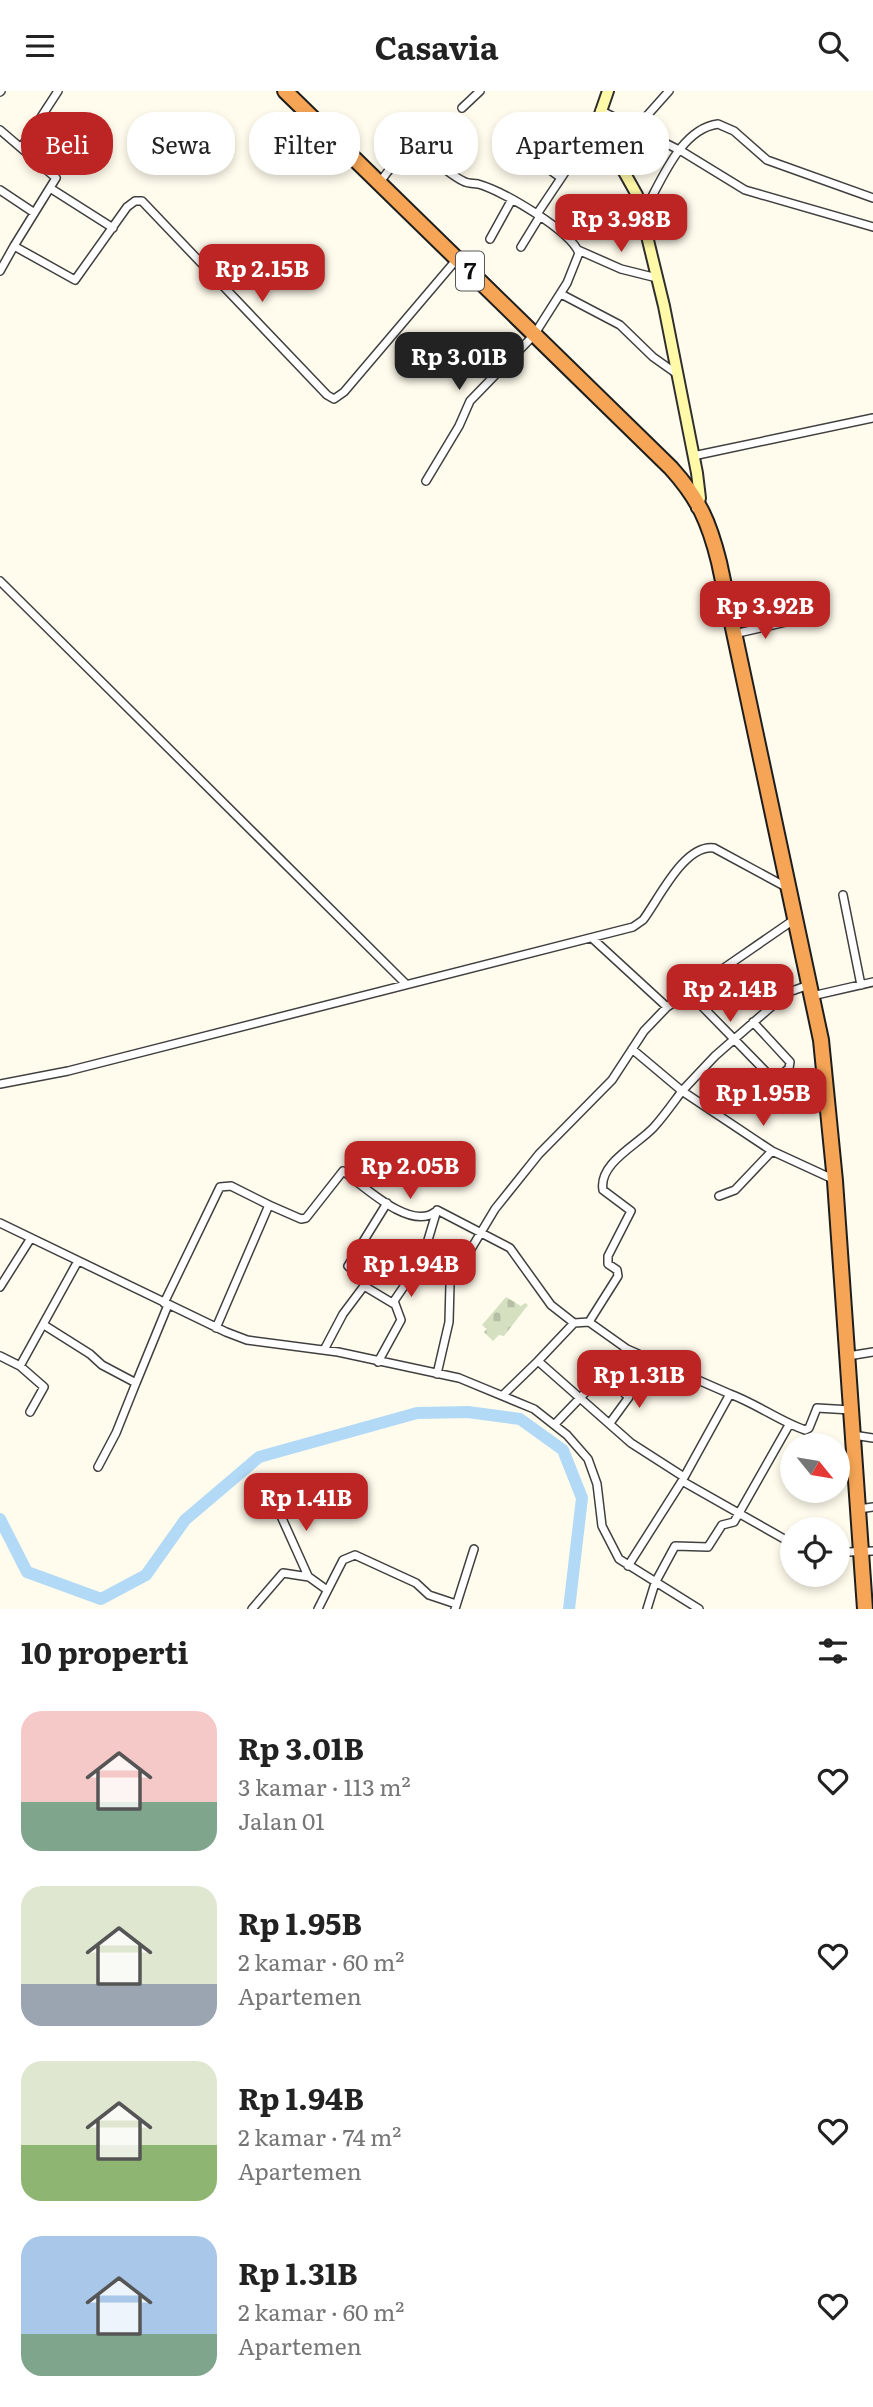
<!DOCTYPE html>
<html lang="id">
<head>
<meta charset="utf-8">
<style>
	body { margin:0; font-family:Literata,serif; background:#f6f6f6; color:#222; height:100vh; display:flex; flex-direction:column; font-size:26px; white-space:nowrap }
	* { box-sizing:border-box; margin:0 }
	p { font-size:23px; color:#767676 }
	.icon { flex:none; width:38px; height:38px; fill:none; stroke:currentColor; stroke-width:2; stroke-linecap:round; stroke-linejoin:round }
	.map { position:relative; height:1518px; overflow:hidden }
	.side { display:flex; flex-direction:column; background:#fff; flex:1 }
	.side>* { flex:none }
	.top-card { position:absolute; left:21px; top:21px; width:831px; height:63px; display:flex; gap:14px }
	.needle { width:46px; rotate:120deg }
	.controls { position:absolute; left:780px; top:1342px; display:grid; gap:14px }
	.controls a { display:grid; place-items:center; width:70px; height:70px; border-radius:50%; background:#fff; box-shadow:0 4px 10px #0003; font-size:35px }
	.price { position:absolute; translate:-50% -60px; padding:0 16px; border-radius:14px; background:#bd2525; color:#fff; font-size:23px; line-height:46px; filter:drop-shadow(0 2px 4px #0008) }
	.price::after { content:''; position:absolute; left:50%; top:42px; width:21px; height:16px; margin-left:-10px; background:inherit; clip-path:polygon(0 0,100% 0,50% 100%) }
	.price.on { background:#222; color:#fff }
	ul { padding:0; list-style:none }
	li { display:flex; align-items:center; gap:21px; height:175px; padding:0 21px }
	li span { display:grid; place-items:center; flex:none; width:196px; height:140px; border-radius:21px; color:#555 }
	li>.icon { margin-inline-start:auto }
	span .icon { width:84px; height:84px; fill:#fffc; stroke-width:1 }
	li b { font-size:30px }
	h2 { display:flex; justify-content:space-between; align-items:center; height:84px; padding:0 21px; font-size:30px }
	.chip { padding:0 24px; border-radius:28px; background:#fff; box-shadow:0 4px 10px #0003; font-size:24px; line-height:63px }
	.chip.on { background:#bd2525; color:#fff }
	header { display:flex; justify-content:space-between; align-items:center; height:91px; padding:0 21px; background:#fff; font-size:32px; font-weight:700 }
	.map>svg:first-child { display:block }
	.cemetery { fill:url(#cemetery-stones) }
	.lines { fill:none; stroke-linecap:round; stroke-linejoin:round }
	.river { stroke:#b2daf6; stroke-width:12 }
	.street-casing { stroke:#404040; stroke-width:10 }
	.secondary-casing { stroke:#2f2f2f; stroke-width:14 }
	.highway-casing { stroke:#1e1e1e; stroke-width:18 }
	.street { stroke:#fff; stroke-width:7 }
	.secondary { stroke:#fff9a8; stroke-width:10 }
	.highway { stroke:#f5a555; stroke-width:14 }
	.labels { text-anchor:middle; stroke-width:7; stroke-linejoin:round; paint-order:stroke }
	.shield { fill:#fff; stroke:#565656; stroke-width:2 }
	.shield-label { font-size:23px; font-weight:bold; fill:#0d0d0d }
</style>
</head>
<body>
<header><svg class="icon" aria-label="menu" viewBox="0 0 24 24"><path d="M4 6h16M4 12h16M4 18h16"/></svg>Casavia<svg class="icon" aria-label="search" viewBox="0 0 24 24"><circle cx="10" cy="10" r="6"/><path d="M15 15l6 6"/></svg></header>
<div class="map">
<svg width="873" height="1518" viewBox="0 0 873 1518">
	<defs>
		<pattern id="cemetery-stones" width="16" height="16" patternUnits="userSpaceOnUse" patternTransform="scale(1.75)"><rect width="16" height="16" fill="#d4e0bf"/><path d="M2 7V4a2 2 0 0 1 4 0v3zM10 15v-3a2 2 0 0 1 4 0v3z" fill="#b5bfa3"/></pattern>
	</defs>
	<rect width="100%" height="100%" fill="#fffced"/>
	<path class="cemetery" d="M 506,1206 L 521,1215 L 525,1212 L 528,1214 L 504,1245 L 499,1244 L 493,1250 L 484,1241 L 487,1238 L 482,1234 Z"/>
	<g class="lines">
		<path class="river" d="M 0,1428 L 27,1481 L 101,1508 L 146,1484 L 185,1429 L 259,1366 L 417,1322 L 468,1321 L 520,1328 L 563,1359 L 582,1407 L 569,1518"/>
		<defs>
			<path id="street" d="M 0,1 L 1,0
				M 462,17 L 480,0
				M 600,19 L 683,61 L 745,99 L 873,136
				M 0,39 L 56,87 L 14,155
				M 21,57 L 58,0
				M 610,58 L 636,37 L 669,0
				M 543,74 L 561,87
				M 380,91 C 387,82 398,64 411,62 C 428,61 448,83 463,90 C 468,93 473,92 478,93 C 503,100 570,139 579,162 L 567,192 L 534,244 L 470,310 L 459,335 L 426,390
				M 50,97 L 113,137
				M 0,99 L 33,121
				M 537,123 L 598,32
				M 642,124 C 660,94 679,38 718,33 L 734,40 L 767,69 L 873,107
				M 490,148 L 511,110
				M 521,156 L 540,125
				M 578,159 L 621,178 L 657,187
				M 0,180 L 14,155 L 75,189 L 127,116 L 135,110 L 142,110 L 327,304 L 334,308 L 344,301 L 457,168
				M 561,203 L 620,234 L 653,266 L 677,283
				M 693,365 L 873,327
				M 0,490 L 406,893
				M 734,543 L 786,531
				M 843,804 L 861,894
				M 593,848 L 667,916 L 703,892
				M 724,877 L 795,828
				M 809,894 L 786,902 L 779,909 L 715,965 L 682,1000 L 772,1060 L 835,1089
				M 812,905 L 873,891
				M 753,931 L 790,971 L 789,977 L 775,990 L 693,906 L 729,877 L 762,911
				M 0,993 L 68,980 L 633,836 L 643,829 C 659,808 684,753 714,757 L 786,796
				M 719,1105 L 735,1099 L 772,1060
				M 0,1132 L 226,1241 L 247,1249 L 338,1261 L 459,1287 L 534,1318 L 567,1344 L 588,1368 L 597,1393 L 602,1435 L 619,1468 L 699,1518
				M 364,1195 L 394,1213
				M 0,1196 L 31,1147
				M 164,1212 L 220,1096 L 231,1095 L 269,1114
				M 589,1231 L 618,1185 L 617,1179 L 608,1173 L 608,1165 L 631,1120 L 603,1099 C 598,1072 639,1053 654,1036 C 664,1025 673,1012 682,1000 L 632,958
				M 44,1234 L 90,1263 L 102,1274 L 136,1292 L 168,1214
				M 216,1237 L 269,1114 L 301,1128 L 306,1127 L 343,1080 C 364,1095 410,1140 435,1121
				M 627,1258 L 730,1303
				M 324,1259 L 343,1223 L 364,1195 L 364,1190 L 348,1175 L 387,1112
				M 0,1265 L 20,1275 L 78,1170
				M 848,1265 L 873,1261
				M 538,1270 L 574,1232 L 589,1231 L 627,1258 L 555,1333
				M 378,1271 L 401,1229 L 394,1210 L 422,1169 L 437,1119 L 510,1157 L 551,1214 L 574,1232
				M 20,1275 L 44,1296 L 30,1321
				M 437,1283 L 449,1231 L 450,1193 L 495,1118 L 539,1063 L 612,989 L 644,940 L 667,916
				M 503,1304 L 538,1270 L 631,1352 L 684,1386
				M 610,1332 L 629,1306 L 625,1303
				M 853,1344 L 873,1347
				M 98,1376 L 116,1342 L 136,1292
				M 682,1390 L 793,1453
				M 276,1414 L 308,1485
				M 859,1418 L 873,1416
				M 838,1457 L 848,1461 L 873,1460
				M 628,1475 L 682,1390 L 730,1303 C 757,1313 779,1330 805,1339 L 809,1337 L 817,1317 L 851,1319
				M 252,1518 L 283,1482 L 309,1486 L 327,1499
				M 318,1518 L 343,1469 L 355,1464 L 416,1492 L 429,1504 L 456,1513
				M 455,1518 L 474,1458
				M 647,1518 L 655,1492 L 675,1455 L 708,1456 L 722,1434 L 734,1431 L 789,1334"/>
			<path id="secondary" d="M 608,0 L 599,26 L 600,38 L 637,104 L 664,215 L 697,382 L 700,407 L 697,417"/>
			<path id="highway" d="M 285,0 L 671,377 C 699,408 709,431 719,471 L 821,949 L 835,1090 L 865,1518"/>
		</defs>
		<use href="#street" class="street-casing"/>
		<use href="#secondary" class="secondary-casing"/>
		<use href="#highway" class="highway-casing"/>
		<use href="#street" class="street"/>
		<use href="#secondary" class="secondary"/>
		<use href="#highway" class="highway"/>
	</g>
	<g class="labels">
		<rect class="shield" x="456" y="160.5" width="28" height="39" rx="5"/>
		<g class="shield-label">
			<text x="470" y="188">7</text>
		</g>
	</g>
</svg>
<div class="controls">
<a><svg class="needle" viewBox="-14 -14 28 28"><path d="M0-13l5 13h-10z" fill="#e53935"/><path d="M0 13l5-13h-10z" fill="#767676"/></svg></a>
<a><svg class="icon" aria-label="locate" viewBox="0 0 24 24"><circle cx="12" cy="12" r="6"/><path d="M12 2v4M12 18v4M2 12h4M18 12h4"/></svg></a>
</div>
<b class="price" style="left:621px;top:163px">Rp 3.98B</b>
<b class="price" style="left:262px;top:213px">Rp 2.15B</b>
<b class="price on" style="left:459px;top:301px">Rp 3.01B</b>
<b class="price" style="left:765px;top:550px">Rp 3.92B</b>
<b class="price" style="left:730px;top:933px">Rp 2.14B</b>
<b class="price" style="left:763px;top:1037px">Rp 1.95B</b>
<b class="price" style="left:410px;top:1110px">Rp 2.05B</b>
<b class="price" style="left:411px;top:1208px">Rp 1.94B</b>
<b class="price" style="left:639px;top:1319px">Rp 1.31B</b>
<b class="price" style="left:306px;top:1442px">Rp 1.41B</b>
<div class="top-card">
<a class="chip on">Beli</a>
<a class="chip">Sewa</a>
<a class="chip">Filter</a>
<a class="chip">Baru</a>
<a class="chip">Apartemen</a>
</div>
</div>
<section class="side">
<h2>10 properti<svg class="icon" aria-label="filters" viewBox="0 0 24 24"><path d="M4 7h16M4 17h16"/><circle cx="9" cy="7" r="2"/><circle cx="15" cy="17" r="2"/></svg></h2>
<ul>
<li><span style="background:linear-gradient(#f6c9c9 65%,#7fa58c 0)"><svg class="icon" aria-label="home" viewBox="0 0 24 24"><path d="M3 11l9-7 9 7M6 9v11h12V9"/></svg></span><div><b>Rp 3.01B</b><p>3 kamar · 113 m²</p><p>Jalan 01</p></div><svg class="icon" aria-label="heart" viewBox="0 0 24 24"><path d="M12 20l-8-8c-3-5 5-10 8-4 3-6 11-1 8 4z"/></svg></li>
<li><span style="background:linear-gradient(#dfe7d0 70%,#9aa5b1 0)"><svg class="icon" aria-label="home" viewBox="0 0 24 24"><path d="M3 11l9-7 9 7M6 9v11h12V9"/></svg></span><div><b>Rp 1.95B</b><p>2 kamar · 60 m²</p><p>Apartemen</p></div><svg class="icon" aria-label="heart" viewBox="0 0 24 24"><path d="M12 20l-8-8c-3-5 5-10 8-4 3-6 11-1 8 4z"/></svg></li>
<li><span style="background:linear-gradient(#dfe7d0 60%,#8fb573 0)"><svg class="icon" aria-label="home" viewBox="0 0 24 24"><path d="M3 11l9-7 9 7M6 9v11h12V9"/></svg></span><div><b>Rp 1.94B</b><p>2 kamar · 74 m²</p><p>Apartemen</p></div><svg class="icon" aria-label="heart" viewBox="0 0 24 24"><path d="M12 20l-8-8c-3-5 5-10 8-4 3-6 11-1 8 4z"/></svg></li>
<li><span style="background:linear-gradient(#a9c7e8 70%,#7fa58c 0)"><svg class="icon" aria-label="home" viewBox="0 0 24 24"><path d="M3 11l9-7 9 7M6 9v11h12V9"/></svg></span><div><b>Rp 1.31B</b><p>2 kamar · 60 m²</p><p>Apartemen</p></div><svg class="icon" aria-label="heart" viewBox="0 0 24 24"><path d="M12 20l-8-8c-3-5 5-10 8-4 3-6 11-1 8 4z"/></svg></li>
</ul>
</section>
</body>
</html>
